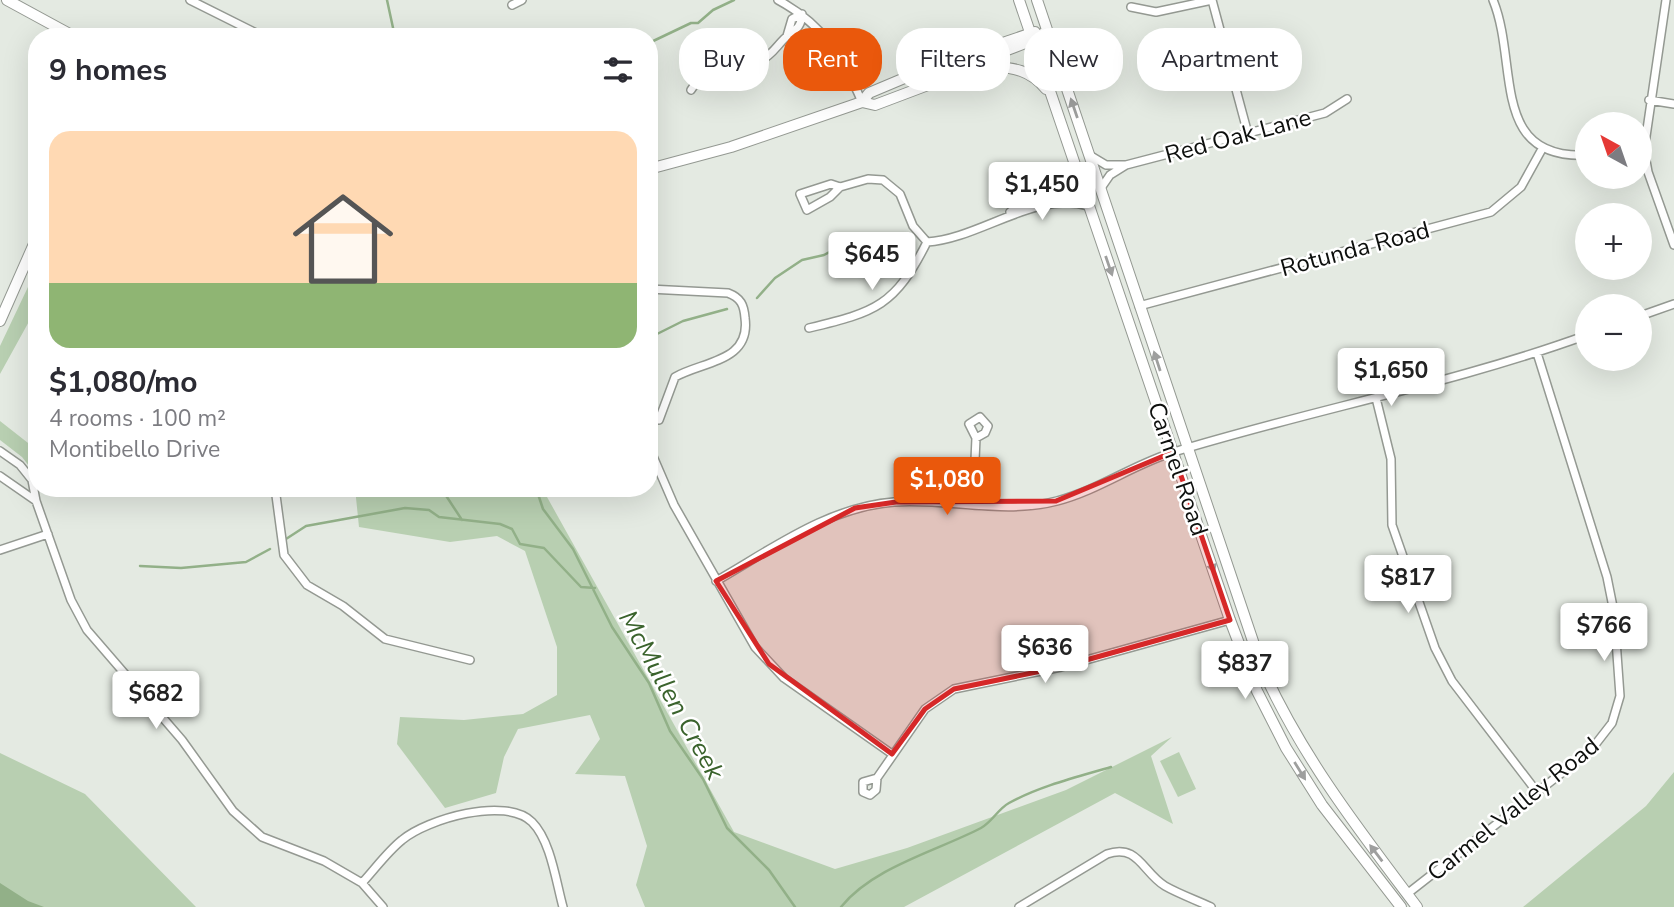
<!DOCTYPE html>
<html lang="en">
<head>
<meta charset="utf-8">
<style>
	body { margin:0; font-family:"Nunito Sans",sans-serif; background:#f2f2f3; color:#2b2b33; height:100vh; display:flex; flex-direction:column; font-size:26px; white-space:nowrap }
	* { box-sizing:border-box; margin:0 }
	p { font-size:23px; color:#7c7c81 }
	.icon { flex:none; width:38px; height:38px; fill:none; stroke:currentColor; stroke-width:2; stroke-linecap:round; stroke-linejoin:round }
	.map { position:relative; flex:1; overflow:hidden }
	.sheet { position:absolute; left:28px; top:28px; width:630px; height:469px; display:flex; flex-direction:column; background:#fff; border-radius:28px; box-shadow:0 7px 28px #0002 }
	.sheet>* { flex:none }
	.banner { position:absolute; left:679px; top:28px; width:665px; height:63px; display:flex; gap:14px }
	.needle { width:46px; rotate:320deg }
	.tools { position:absolute; left:1575px; top:112px; display:grid; gap:14px }
	.tools a { display:grid; place-items:center; width:77px; height:77px; border-radius:50%; background:#fff; box-shadow:0 7px 28px #0002; font-size:35px }
	.price { position:absolute; translate:-50% -60px; padding:0 16px; border-radius:7px; background:#fff; color:#222; font-size:23px; line-height:46px; filter:drop-shadow(0 2px 4px #0008) }
	.price::after { content:''; position:absolute; left:50%; top:42px; width:21px; height:16px; margin-left:-10px; background:inherit; clip-path:polygon(0 0,100% 0,50% 100%) }
	.price.on { background:#ea580c; color:#fff }
	ul { padding:0; list-style:none }
	li { display:grid; align-content:center; gap:14px; height:371px; padding:0 21px }
	li span { display:grid; place-items:center; height:217px; border-radius:21px; color:#555 }
	li>.icon { margin-inline-start:auto }
	span .icon { width:126px; height:126px; fill:#fffc; stroke-width:1 }
	li b { font-size:30px }
	h2 { display:flex; justify-content:space-between; align-items:center; height:84px; padding:0 21px; font-size:30px }
	.chip { padding:0 24px; border-radius:28px; background:#fff; box-shadow:0 7px 28px #0002; font-size:24px; line-height:63px }
	.chip.on { background:#ea580c; color:#fff }
	.map>svg:first-child { display:block }
	.green { fill:#b8cfb1 }
	.water { fill:#92b088 }
	.lines { fill:none; stroke-linecap:round; stroke-linejoin:round }
	.stream { stroke:#92b088; stroke-width:2.5 }
	.street-casing { stroke:#949992; stroke-width:10 }
	.secondary-casing { stroke:#949992; stroke-width:12 }
	.street { stroke:#fff; stroke-width:7 }
	.secondary { stroke:#fff; stroke-width:10 }
	.oneway { fill:#9e9f9e }
	.marked { fill:#d62828; fill-opacity:0.2; stroke:#d62828; stroke-width:5; stroke-linejoin:round }
	.labels { text-anchor:middle; stroke-width:5; stroke-linejoin:round; paint-order:stroke }
	.street-label { font-size:24px; fill:#0d0f0d; stroke:#fff }
	.water-label { font-size:26px; font-style:italic; fill:#3a632c; stroke:#fff }
</style>
</head>
<body>
<div class="map">
<svg width="1674" height="907" viewBox="0 0 1674 907">
	<rect width="100%" height="100%" fill="#e4eae2"/>
	<path class="green" d="M 37,268 L 37,307 L 0,374 L 0,346 Z
		M 0,421 L 37,450 L 37,476 L 22,457 L 0,440 Z
		M 355,488 L 561,488 L 547,497 L 734,832 L 835,869 L 907,848 L 1066,790 L 1172,737 L 1151,756 L 1173,824 L 1115,793 L 904,907 L 645,907 L 636,885 L 647,846 L 625,776 L 575,774 L 600,739 L 590,715 L 518,729 L 504,757 L 496,793 L 445,808 L 397,744 L 400,717 L 464,720 L 523,714 L 557,695 L 557,647 L 525,551 L 497,536 L 450,542 L 359,527 Z
		M 1179,752 L 1196,789 L 1178,797 L 1160,761 Z
		M 0,753 L 85,794 L 196,907 L 0,907 Z
		M 1674,772 L 1674,907 L 1523,907 L 1646,806 Z"/>
	<path class="water" d="M 0,883 L 28,901 L 44,907 L 0,907 Z"/>
	<g class="lines">
		<path class="stream" d="M 387,0 L 395,37
			M 649,43 L 691,23 L 698,23 L 713,10 L 734,0
			M 757,298 L 775,278 L 802,260 L 824,255 L 842,245 L 883,246 L 911,240
			M 649,338 L 683,321 L 727,309
			M 441,488 L 462,520
			M 536,488 L 543,509 L 573,549 L 612,627 L 649,683 L 670,731 L 703,779 L 727,828 L 769,870 L 795,907
			M 286,539 L 306,526 L 405,508 L 429,510 L 439,517 L 500,524 L 512,529 L 520,544 L 544,548 L 581,587 L 595,588
			M 140,566 L 181,568 L 246,562 L 270,549
			M 841,907 C 873,867 937,851 981,828 C 992,822 998,809 1009,803 C 1040,786 1077,777 1111,767"/>
		<defs>
			<path id="street" d="M 190,0 L 260,35
				M 778,0 C 824,25 842,56 862,102
				M 1493,0 C 1519,63 1489,160 1587,155
				M 1666,0 L 1644,150 L 1648,172 L 1674,245
				M 512,5 L 522,0
				M 1131,7 L 1156,12 L 1212,0 L 1248,134
				M 691,90 C 706,64 736,73 760,61 C 771,56 776,47 784,39 C 794,29 801,30 802,14 L 792,19 L 787,36
				M 1649,100 L 1674,104
				M 1091,156 L 1106,165 L 1126,165
				M 840,187 L 830,197 L 807,210 L 800,194 L 831,184 L 840,187 L 868,179 L 883,180 L 900,194 L 913,226 L 927,242
				M 1101,188 L 1110,175 L 1126,165 L 1325,113 L 1347,99
				M 1010,212 L 1045,188 L 1079,179
				M 927,242 C 979,239 1036,190 1088,206
				M 649,289 L 728,293 C 741,298 744,305 745,318 C 751,362 703,361 675,377 L 659,420
				M 1139,306 L 1491,212 L 1521,187 L 1542,149
				M 1640,316 L 1674,304
				M 809,328 C 876,312 895,306 927,242
				M 1376,398 L 1391,459 L 1392,525 L 1435,648 L 1452,681 L 1537,792
				M 0,451 L 20,465 L 32,480 L 36,501 L 71,600 L 87,630 L 182,740 L 233,811 L 262,837 L 324,861 L 362,883
				M 652,454 L 674,505 L 755,647 L 784,678 L 892,754
				M 0,476 L 36,501
				M 275,488 L 284,555 L 307,585 L 343,606 L 385,639 L 470,660
				M 973,504 L 976,438 L 985,433 L 988,426 L 980,417 L 969,424 L 976,438
				M 0,550 L 48,534
				M 716,581 C 772,549 828,507 894,502 C 948,498 1004,515 1057,501 C 1099,490 1134,464 1174,452 C 1311,410 1452,384 1587,335
				M 877,778 L 876,790 L 870,795 L 863,792 L 863,782 L 877,778 L 925,709 L 954,689 L 1061,667 L 1230,620
				M 1407,894 L 1591,750 L 1612,723 L 1620,696 L 1614,612 L 1607,577 L 1537,353
				M 383,907 L 362,883 C 375,869 387,852 402,840 C 427,819 506,796 532,822 C 551,841 556,882 563,907
				M 1019,907 L 1107,854 C 1138,843 1143,873 1165,886 C 1179,894 1196,900 1211,907"/>
			<path id="secondary" d="M 7,0 L 75,37
				M 1019,0 L 1230,620 L 1257,691 L 1286,748 L 1322,805 L 1401,907
				M 1037,0 L 1262,668 C 1302,757 1359,830 1417,907
				M 981,65 C 1007,68 1027,66 1046,89
				M 862,102 L 869,93 L 926,69 L 1035,32
				M 649,169 L 731,147 L 862,102 L 875,105 L 981,65 C 999,48 1027,47 1047,31
				M 0,321 L 37,237"/>
		</defs>
		<use href="#street" class="street-casing"/>
		<use href="#secondary" class="secondary-casing"/>
		<use href="#street" class="street"/>
		<use href="#secondary" class="secondary"/>
	</g>
	<defs><path id="oneway-solid" d="M-6-.8H1V-3.2L6.5 0L1 3.2V.8H-6Z" transform="scale(1.75)"/></defs>
	<g class="oneway">
		<use href="#oneway-solid" transform="translate(1074 108) rotate(-109)"/>
		<use href="#oneway-solid" transform="translate(1109 266) rotate(71)"/>
		<use href="#oneway-solid" transform="translate(1157 361) rotate(-108)"/>
		<use href="#oneway-solid" transform="translate(1211 563) rotate(71)"/>
		<use href="#oneway-solid" transform="translate(1300 771) rotate(58)"/>
		<use href="#oneway-solid" transform="translate(1376 853) rotate(-127)"/>
	</g>
	<path class="marked" d="M 1173,452 L 1230,620 L 1061,667 L 954,689 L 925,709 L 892,754 L 769,664 L 716,581 L 855,508 L 896,502 L 1056,501 Z"/>
	<g class="labels">
		<g class="street-label">
			<text transform="translate(1238 136) rotate(-15)" y="8">Red Oak Lane</text>
			<text transform="translate(1355 249) rotate(-15)" y="8">Rotunda Road</text>
			<text transform="translate(1178 469) rotate(71)" y="8">Carmel Road</text>
			<text transform="translate(1513 809) rotate(-39)" y="8">Carmel Valley Road</text>
		</g>
		<g class="water-label">
			<text transform="translate(672 695) rotate(61)" y="9">McMullen Creek</text>
		</g>
	</g>
</svg>
<div class="tools">
<a><svg class="needle" viewBox="-14 -14 28 28"><path d="M0-13l5 13h-10z" fill="#e53935"/><path d="M0 13l5-13h-10z" fill="#7c7c81"/></svg></a>
<a>+</a>
<a>−</a>
</div>
<b class="price" style="left:1042px;top:222px">$1,450</b>
<b class="price" style="left:872px;top:292px">$645</b>
<b class="price" style="left:1391px;top:408px">$1,650</b>
<b class="price on" style="left:947px;top:517px">$1,080</b>
<b class="price" style="left:1408px;top:615px">$817</b>
<b class="price" style="left:1604px;top:663px">$766</b>
<b class="price" style="left:1045px;top:685px">$636</b>
<b class="price" style="left:1245px;top:701px">$837</b>
<b class="price" style="left:156px;top:731px">$682</b>
<div class="banner">
<a class="chip">Buy</a>
<a class="chip on">Rent</a>
<a class="chip">Filters</a>
<a class="chip">New</a>
<a class="chip">Apartment</a>
</div>
<section class="sheet">
<h2>9 homes<svg class="icon" aria-label="filters" viewBox="0 0 24 24"><path d="M4 7h16M4 17h16"/><circle cx="9" cy="7" r="2"/><circle cx="15" cy="17" r="2"/></svg></h2>
<ul>
<li><span style="background:linear-gradient(#ffd9b3 70%,#8fb573 0)"><svg class="icon" aria-label="home" viewBox="0 0 24 24"><path d="M3 11l9-7 9 7M6 9v11h12V9"/></svg></span><div><b>$1,080/mo</b><p>4 rooms · 100 m²</p><p>Montibello Drive</p></div></li>
</ul>
</section>
</div>
</body>
</html>
